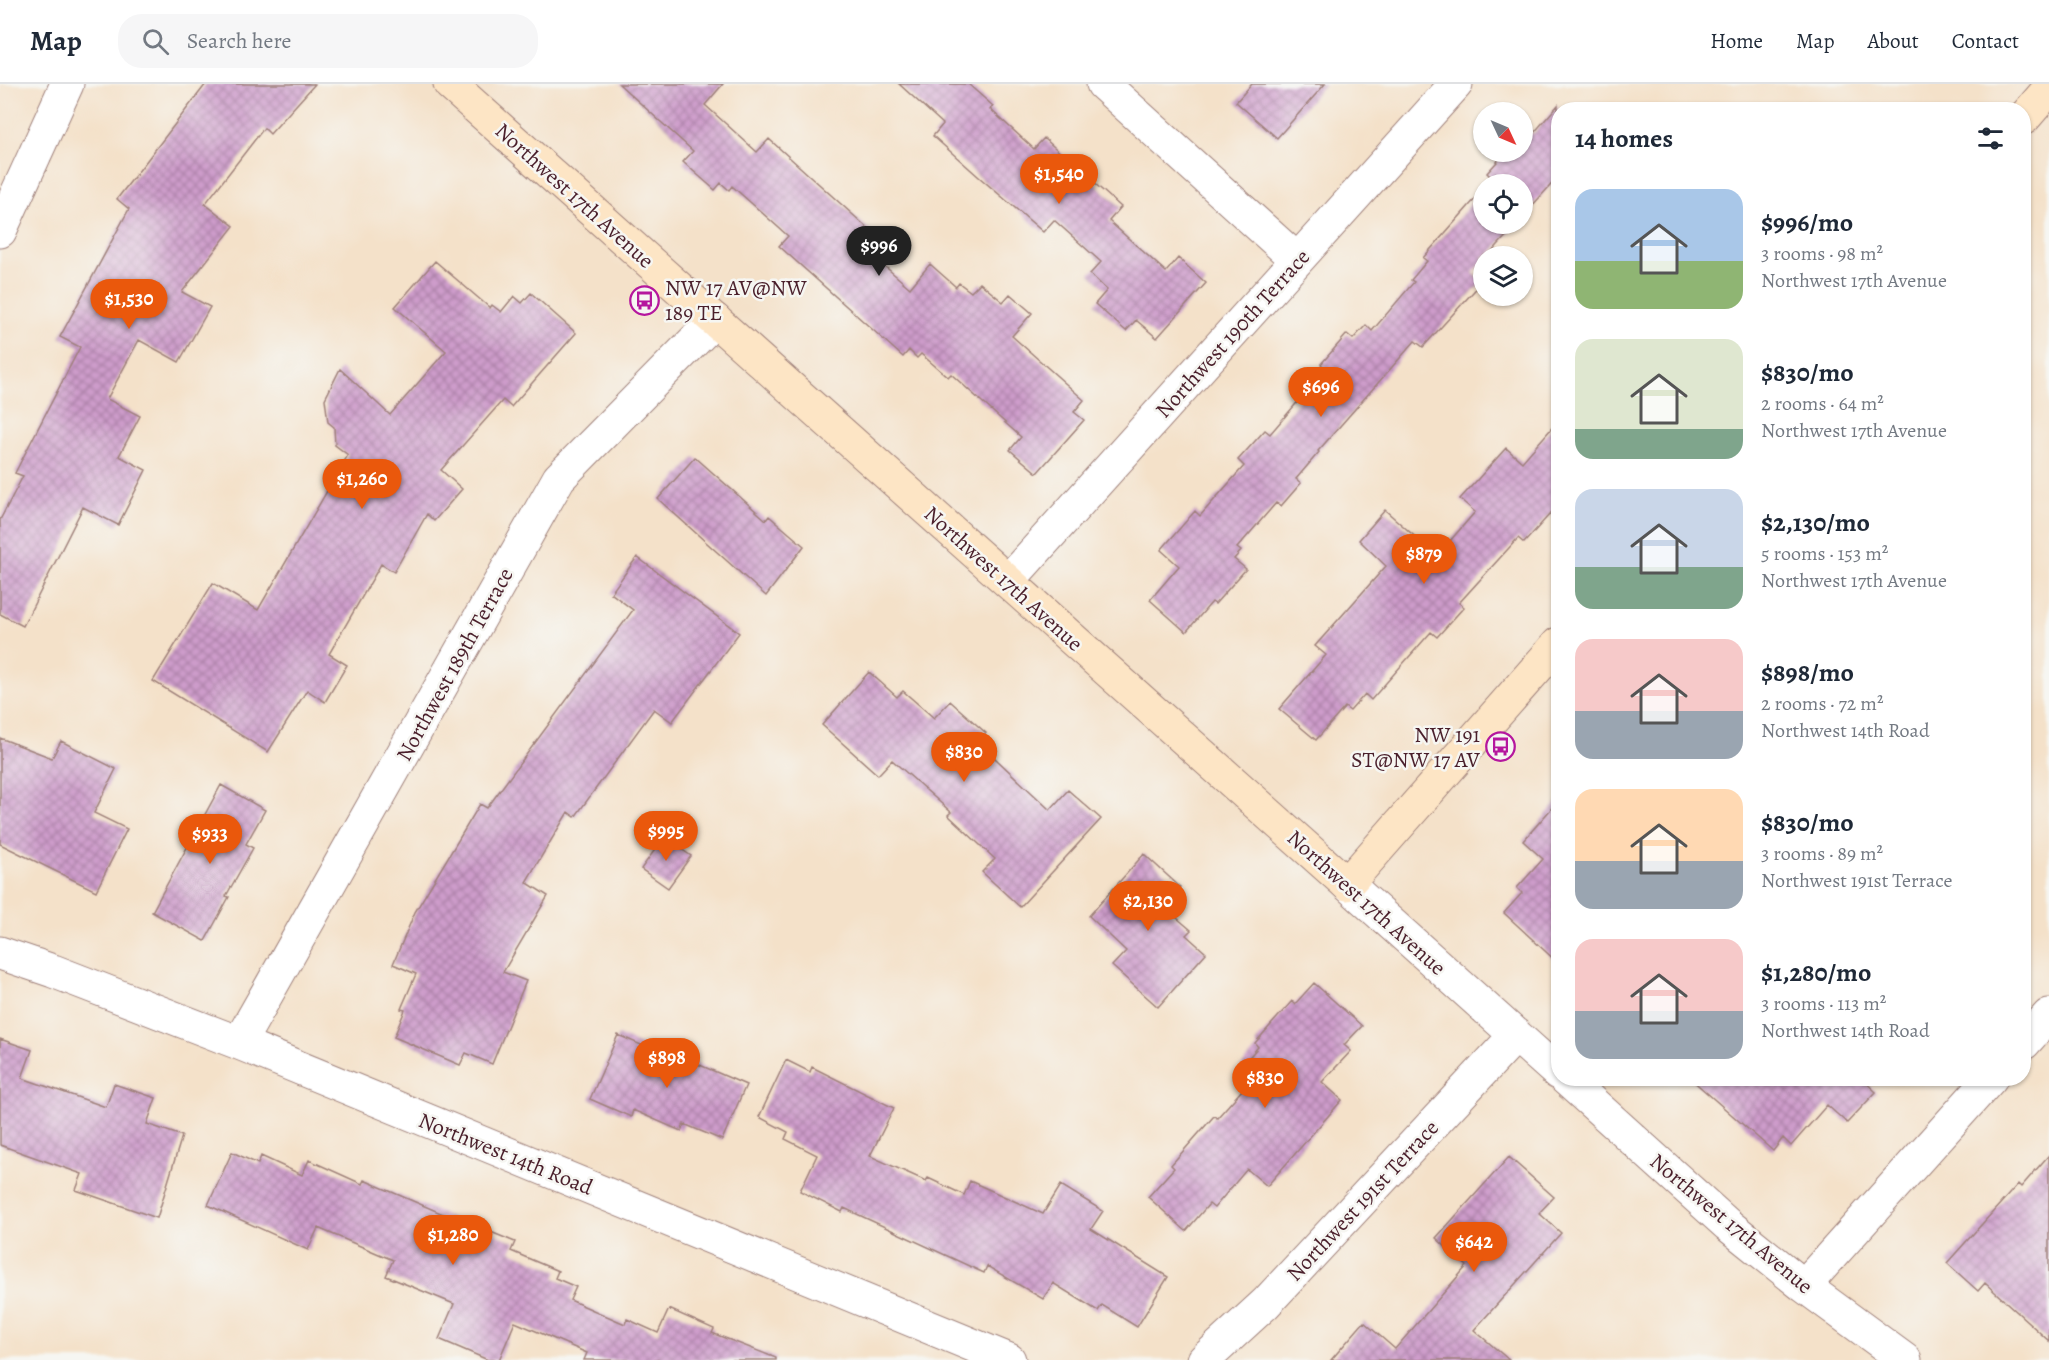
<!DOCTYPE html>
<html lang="en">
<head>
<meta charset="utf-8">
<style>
	body { margin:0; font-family:Alegreya,serif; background:#f6f6f7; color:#1f2937; height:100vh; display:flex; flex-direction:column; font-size:22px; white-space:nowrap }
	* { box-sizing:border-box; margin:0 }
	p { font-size:20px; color:#747a83 }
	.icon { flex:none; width:33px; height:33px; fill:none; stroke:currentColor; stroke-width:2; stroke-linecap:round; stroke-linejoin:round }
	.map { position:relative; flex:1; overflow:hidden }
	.drawer { position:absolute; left:1551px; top:18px; width:480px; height:984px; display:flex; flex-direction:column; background:#fff; border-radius:24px; box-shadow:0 2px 4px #0004 }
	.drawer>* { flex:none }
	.needle { width:39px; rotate:134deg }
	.buttons { position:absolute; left:1473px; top:18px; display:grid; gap:12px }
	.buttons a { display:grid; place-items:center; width:60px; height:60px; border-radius:50%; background:#fff; box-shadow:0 2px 4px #0004; font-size:30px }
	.price { position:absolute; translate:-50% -51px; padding:0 14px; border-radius:21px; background:#ea580c; color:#fff; font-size:20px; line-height:39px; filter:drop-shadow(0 2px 3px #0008) }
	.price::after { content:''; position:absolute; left:50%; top:36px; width:18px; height:14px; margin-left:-9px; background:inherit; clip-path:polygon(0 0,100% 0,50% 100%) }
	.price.active { background:#222; color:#fff }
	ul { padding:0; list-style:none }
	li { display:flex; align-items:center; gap:18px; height:150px; padding:0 24px }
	li span { display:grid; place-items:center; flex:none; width:168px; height:120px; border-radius:18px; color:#555 }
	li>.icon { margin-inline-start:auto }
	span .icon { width:72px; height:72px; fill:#fffc; stroke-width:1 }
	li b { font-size:26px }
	h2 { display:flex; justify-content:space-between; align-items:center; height:72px; padding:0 24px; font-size:26px }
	header { display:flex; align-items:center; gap:36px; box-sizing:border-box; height:84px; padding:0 30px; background:#fff; border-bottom:2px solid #e0e1e3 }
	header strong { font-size:28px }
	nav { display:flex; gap:33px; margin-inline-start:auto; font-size:21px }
	.search { width:420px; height:54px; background:#f6f6f7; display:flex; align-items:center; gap:15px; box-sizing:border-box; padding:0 21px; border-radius:24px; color:#747a83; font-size:22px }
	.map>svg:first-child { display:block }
	.building { fill:url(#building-cross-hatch) }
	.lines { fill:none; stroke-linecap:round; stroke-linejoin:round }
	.street-casing { stroke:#9f807a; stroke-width:35 }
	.secondary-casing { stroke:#9f807a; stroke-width:35 }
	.street { stroke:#fff; stroke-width:33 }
	.secondary { stroke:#fde5c5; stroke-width:33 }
	.labels { text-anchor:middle; stroke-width:5; stroke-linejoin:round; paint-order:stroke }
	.street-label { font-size:22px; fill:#4a1f2b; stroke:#f6f6f2 }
	.poi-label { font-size:22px; fill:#4a1f2b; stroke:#f6f6f2; text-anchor:start }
</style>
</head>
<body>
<header>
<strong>Map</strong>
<div class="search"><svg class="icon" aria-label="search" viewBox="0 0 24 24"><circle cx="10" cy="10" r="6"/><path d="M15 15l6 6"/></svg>Search here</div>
<nav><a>Home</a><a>Map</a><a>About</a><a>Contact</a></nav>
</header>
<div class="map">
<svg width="2049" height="1276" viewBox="0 0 2049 1276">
	<defs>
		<pattern id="building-cross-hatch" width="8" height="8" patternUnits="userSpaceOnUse" patternTransform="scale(1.5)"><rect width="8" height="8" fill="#ce9ccb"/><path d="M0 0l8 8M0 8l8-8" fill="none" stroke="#a97fa5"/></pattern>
	</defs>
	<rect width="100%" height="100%" fill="#f6f6f2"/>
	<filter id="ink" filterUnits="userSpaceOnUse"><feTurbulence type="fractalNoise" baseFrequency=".0167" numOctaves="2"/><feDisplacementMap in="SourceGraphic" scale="12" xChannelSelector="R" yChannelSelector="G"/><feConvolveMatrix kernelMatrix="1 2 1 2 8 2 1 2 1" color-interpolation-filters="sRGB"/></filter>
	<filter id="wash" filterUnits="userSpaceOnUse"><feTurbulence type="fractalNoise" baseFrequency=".008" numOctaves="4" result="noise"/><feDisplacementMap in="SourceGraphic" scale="24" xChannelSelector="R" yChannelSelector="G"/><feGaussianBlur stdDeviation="1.35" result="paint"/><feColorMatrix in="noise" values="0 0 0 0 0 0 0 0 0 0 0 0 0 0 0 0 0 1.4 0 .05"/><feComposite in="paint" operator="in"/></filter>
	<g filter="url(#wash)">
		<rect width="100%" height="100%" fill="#f4e1c9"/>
		<g id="blocks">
			<path class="building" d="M 206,0 L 315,0 L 270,50 L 264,44 L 205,120 L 234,142 L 182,208 L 210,223 L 179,278 L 139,256 L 107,315 L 140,332 L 119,372 L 146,386 L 118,441 L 83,423 L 23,542 L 0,530 L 0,436 L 23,392 L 15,389 L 80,263 L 60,253 L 129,125 L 117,115 Z
				M 619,0 L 723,0 L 705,21 L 757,68 L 769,55 L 810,92 L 872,148 L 860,161 L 910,204 L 930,180 L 956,203 L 959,199 L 971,208 L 980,199 L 1003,218 L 1010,210 L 1032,229 L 1012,252 L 1084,316 L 1074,328 L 1084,336 L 1037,389 L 1010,366 L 1021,353 L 951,290 L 948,293 L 921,270 L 917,274 L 909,266 L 903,273 L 873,246 L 779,162 L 788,152 L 732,102 L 729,106 L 721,99 L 715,106 L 683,78 L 693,67 Z
				M 899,0 L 968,0 L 993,22 L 990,25 L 1034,65 L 1044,54 L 1121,123 L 1109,137 L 1166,188 L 1178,174 L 1206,199 L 1157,254 L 1136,236 L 1126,247 L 1095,220 L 1107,206 L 1090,190 L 1101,178 L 1054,136 L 1043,148 L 979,93 L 933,52 L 943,40 Z
				M 1252,0 L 1325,0 L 1277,54 L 1236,18 Z
				M 1558,21 L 1558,93 L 1522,133 L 1522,100 L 1488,100 L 1493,95 L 1487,89 L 1506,68 L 1522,68 L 1522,58 L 1531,48 L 1533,50 Z
				M 1484,105 L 1484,140 L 1517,140 L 1488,172 L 1484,172 L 1484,177 L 1473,189 L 1483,197 L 1423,263 L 1415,257 L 1318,367 L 1319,368 L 1296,395 L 1301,399 L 1281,422 L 1276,419 L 1237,464 L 1241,467 L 1234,475 L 1246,485 L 1215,520 L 1212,518 L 1186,548 L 1150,516 L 1179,482 L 1161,466 L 1195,427 L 1200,432 L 1244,382 L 1238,376 L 1265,346 L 1270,350 L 1326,285 L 1321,280 L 1347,250 L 1353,255 L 1366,241 L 1372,247 L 1414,198 L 1411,196 L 1427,177 L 1423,174 Z
				M 435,177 L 490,224 L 492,221 L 501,228 L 514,212 L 522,219 L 531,209 L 576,249 L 511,323 L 503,316 L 441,386 L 462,405 L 434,437 L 427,430 L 394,488 L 381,480 L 329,570 L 347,581 L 325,618 L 307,606 L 268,668 L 153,597 L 213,499 L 258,526 L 348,371 L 335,361 L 334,343 L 328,338 L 325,315 L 340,285 L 390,331 L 446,267 L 395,223 Z
				M 1558,337 L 1558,421 L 1524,459 L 1518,454 L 1459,519 L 1464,523 L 1437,553 L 1431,548 L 1371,616 L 1365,610 L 1350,627 L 1345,623 L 1316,656 L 1279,625 L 1326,571 L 1315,562 L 1386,482 L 1359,456 L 1385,426 L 1437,472 L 1475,428 L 1460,415 L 1506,364 L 1522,378 Z
				M 695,373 L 766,436 L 769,432 L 804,462 L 766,512 L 658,415 Z
				M 637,473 L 739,549 L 672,638 L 654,625 L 575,733 L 568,728 L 526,798 L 548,812 L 503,888 L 526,897 L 492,980 L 466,969 L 460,981 L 394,953 L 405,926 L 401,925 L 416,890 L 393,880 L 415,828 L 480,720 L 487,724 L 633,526 L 611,509 Z
				M 869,588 L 897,613 L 903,607 L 934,634 L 950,617 L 986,649 L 978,658 L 1050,726 L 1068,706 L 1101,735 L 1020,823 L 982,788 L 995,775 L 948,731 L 951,728 L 892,676 L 878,691 L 822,641 Z
				M 0,654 L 52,674 L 61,657 L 116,685 L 94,729 L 127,745 L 96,807 L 0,760 Z
				M 221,701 L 265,726 L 246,760 L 253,764 L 226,812 L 229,813 L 205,857 L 152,828 Z
				M 1558,717 L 1558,879 L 1504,829 L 1522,809 L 1517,804 L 1543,775 L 1523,757 Z
				M 664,753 L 691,772 L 668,804 L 641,785 Z
				M 1144,770 L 1180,803 L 1163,822 L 1191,846 L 1186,851 L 1206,869 L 1158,923 L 1112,882 L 1126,867 L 1089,832 Z
				M 1314,899 L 1362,942 L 1344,961 L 1351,967 L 1322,998 L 1342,1016 L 1267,1102 L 1247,1085 L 1214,1124 L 1209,1120 L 1186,1147 L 1148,1113 L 1174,1084 L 1171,1081 L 1214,1032 L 1217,1034 L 1252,995 L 1240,984 L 1258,963 L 1255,959 L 1292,917 L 1295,920 Z
				M 618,951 L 648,964 L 649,959 L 746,1001 L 722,1056 L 684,1040 L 681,1047 L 633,1026 L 631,1033 L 590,1015 Z
				M 0,955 L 32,966 L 22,994 L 106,1023 L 114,1000 L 156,1014 L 147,1040 L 182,1052 L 157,1134 L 76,1106 L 82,1090 L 0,1061 Z
				M 786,976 L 810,988 L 812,983 L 894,1024 L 870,1072 L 926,1097 L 928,1094 L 964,1111 L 970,1097 L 1043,1130 L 1061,1101 L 1103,1127 L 1091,1145 L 1168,1193 L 1137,1243 L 1102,1221 L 1098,1227 L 1053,1199 L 1043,1215 L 987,1182 L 984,1189 L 844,1124 L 842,1128 L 800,1107 L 817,1071 L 785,1055 L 788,1048 L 759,1033 Z
				M 1690,994 L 1861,994 L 1876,1008 L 1847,1039 L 1827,1021 L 1791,1062 L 1783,1054 L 1773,1067 Z
				M 232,1068 L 258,1080 L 261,1072 L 302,1091 L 309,1076 L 362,1100 L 364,1096 L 485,1148 L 486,1146 L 515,1158 L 511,1167 L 558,1187 L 555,1194 L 576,1203 L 570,1216 L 625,1240 L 627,1235 L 658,1249 L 669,1225 L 714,1245 L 712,1249 L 776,1274 L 776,1276 L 584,1276 L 587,1269 L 515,1238 L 499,1276 L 488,1276 L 439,1255 L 454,1220 L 386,1192 L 393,1176 L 318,1144 L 308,1166 L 208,1121 Z
				M 2049,1071 L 2049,1257 L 1985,1199 L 1978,1207 L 1947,1179 L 2018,1100 L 2021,1103 Z
				M 1509,1073 L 1554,1113 L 1539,1129 L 1561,1149 L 1474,1246 L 1509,1276 L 1331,1276 L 1364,1238 L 1395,1265 L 1467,1182 L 1436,1154 Z"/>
		</g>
	</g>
	<g filter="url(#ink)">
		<use href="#blocks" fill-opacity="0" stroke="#9f807a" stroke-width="1.5"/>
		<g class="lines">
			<defs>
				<path id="street" d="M 1103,0 L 1297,176
					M 0,147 L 67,0
					M 1008,497 L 1456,0
					M 1347,800 L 1558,989
					M 0,869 L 53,887 L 239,959 L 1009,1276
					M 239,959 L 559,394 L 715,236
					M 2024,959 L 2049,931
					M 1565,994 L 1728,1141 L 1804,1202 L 1905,1276
					M 1804,1202 L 1991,994
					M 1204,1276 L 1266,1219 L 1516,951"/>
				<path id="secondary" d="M 450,0 L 1347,800 L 1558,560
					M 2024,34 L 2049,5"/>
			</defs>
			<use href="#street" class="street-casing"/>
			<use href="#secondary" class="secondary-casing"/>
			<use href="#street" class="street"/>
			<use href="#secondary" class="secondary"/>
		</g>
	</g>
	<defs>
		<symbol id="bus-ring" viewBox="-11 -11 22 22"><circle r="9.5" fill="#f6f6f2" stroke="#b5179e" stroke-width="1.5"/><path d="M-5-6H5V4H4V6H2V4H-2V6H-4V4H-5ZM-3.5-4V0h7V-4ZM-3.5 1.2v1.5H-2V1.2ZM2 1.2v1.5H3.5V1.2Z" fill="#b5179e"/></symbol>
	</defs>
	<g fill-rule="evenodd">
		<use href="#bus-ring" x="628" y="200" width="33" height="33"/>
		<use href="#bus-ring" x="1484" y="646" width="33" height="33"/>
	</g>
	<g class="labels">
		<g class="street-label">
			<text transform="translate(575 111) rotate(42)" y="8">Northwest 17th Avenue</text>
			<text transform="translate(1232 249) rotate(-48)" y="8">Northwest 190th Terrace</text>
			<text transform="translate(1004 494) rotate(42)" y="8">Northwest 17th Avenue</text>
			<text transform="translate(454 580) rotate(-61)" y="8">Northwest 189th Terrace</text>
			<text transform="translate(1367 818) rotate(42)" y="8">Northwest 17th Avenue</text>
			<text transform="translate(506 1069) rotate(22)" y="8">Northwest 14th Road</text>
			<text transform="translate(1362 1116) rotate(-47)" y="8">Northwest 191st Terrace</text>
			<text transform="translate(1732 1139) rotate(40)" y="8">Northwest 17th Avenue</text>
		</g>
		<g class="poi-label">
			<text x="665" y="211">NW 17 AV@NW<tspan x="665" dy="25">189 TE</tspan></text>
			<text x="1480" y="658" text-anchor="end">NW 191<tspan x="1480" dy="25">ST@NW 17 AV</tspan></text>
		</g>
	</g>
</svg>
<div class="buttons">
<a><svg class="needle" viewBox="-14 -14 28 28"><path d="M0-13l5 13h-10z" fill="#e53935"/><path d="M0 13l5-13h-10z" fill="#747a83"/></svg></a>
<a><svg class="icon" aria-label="locate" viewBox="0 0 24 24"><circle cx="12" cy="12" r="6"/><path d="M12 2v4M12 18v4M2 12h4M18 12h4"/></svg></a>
<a><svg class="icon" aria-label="layers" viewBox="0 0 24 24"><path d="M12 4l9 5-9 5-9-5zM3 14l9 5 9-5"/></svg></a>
</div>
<b class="price" style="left:1059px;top:121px">$1,540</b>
<b class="price active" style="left:879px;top:193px">$996</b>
<b class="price" style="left:129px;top:246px">$1,530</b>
<b class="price" style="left:1321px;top:334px">$696</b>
<b class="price" style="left:362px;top:426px">$1,260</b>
<b class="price" style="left:1424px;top:501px">$879</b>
<b class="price" style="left:964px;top:699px">$830</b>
<b class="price" style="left:666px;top:778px">$995</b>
<b class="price" style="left:210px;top:781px">$933</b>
<b class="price" style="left:1148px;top:848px">$2,130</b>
<b class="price" style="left:667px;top:1005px">$898</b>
<b class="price" style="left:1265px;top:1025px">$830</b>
<b class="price" style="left:453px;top:1182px">$1,280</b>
<b class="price" style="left:1474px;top:1189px">$642</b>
<section class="drawer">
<h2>14 homes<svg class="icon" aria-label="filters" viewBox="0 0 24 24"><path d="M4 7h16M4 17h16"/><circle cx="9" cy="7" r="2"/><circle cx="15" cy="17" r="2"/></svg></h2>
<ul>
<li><span style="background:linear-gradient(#a9c7e8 60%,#8fb573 0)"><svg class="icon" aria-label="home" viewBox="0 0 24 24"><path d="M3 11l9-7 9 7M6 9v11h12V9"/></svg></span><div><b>$996/mo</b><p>3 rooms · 98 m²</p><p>Northwest 17th Avenue</p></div></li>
<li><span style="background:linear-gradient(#dfe7d0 75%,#7fa58c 0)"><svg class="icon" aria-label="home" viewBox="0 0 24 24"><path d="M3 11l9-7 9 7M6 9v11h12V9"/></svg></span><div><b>$830/mo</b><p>2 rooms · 64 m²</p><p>Northwest 17th Avenue</p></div></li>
<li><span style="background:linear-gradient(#c9d6e8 65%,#7fa58c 0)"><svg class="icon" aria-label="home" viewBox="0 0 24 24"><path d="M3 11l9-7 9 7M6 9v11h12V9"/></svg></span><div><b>$2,130/mo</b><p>5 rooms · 153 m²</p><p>Northwest 17th Avenue</p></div></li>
<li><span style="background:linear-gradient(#f6c9c9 60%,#9aa5b1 0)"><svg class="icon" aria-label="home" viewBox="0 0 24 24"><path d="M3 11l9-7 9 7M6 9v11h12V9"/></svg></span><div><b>$898/mo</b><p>2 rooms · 72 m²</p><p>Northwest 14th Road</p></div></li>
<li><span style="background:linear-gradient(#ffd9b3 60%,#9aa5b1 0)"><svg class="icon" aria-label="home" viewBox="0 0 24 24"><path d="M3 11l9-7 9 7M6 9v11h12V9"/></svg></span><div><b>$830/mo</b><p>3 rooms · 89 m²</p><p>Northwest 191st Terrace</p></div></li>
<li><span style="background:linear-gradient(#f6c9c9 60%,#9aa5b1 0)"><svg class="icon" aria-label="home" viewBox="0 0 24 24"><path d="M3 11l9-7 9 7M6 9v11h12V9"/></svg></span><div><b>$1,280/mo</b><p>3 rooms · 113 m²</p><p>Northwest 14th Road</p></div></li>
</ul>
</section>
</div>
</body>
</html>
